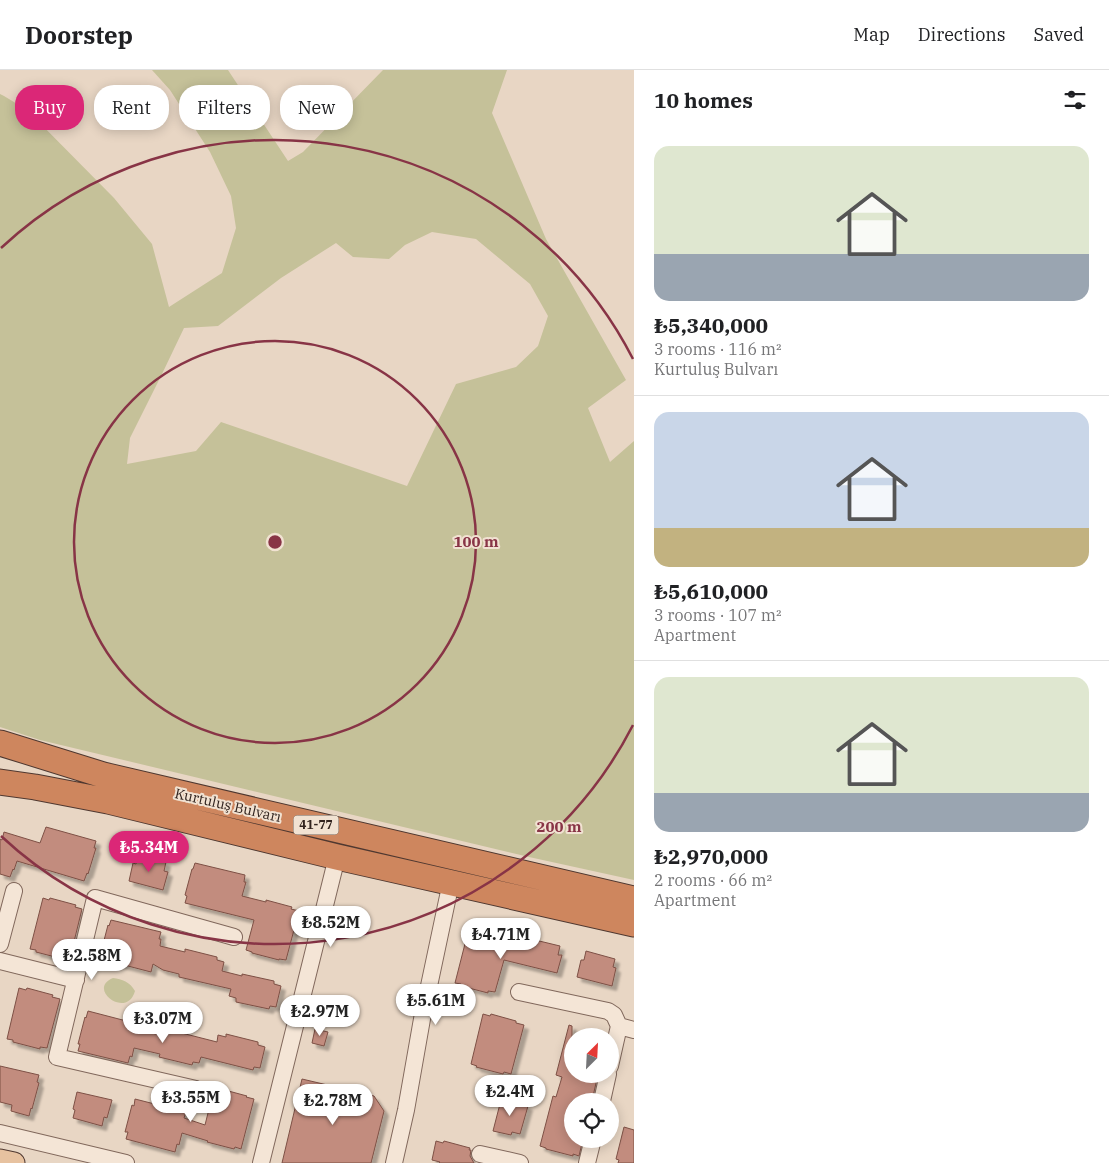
<!DOCTYPE html>
<html lang="en">
<head>
<meta charset="utf-8">
<style>
	body { margin:0; font-family:"IBM Plex Serif",serif; background:#f6f6f6; color:#202124; height:100vh; display:flex; flex-direction:column; font-size:19px; white-space:nowrap }
	* { box-sizing:border-box; margin:0 }
	p { font-size:16px; color:#757577 }
	.icon { flex:none; width:28px; height:28px; fill:none; stroke:currentColor; stroke-width:2; stroke-linecap:round; stroke-linejoin:round }
	.map { position:relative; flex:1; overflow:hidden }
	.details { display:flex; flex-direction:column; background:#fff; width:475px }
	.details>* { flex:none }
	.guide { position:absolute; left:15px; top:15px; width:475px; height:45px; display:flex; gap:10px }
	.needle { width:32px; rotate:24deg }
	.controls { position:absolute; left:564px; top:958px; display:grid; gap:10px }
	.controls a { display:grid; place-items:center; width:55px; height:55px; border-radius:50%; background:#fff; box-shadow:0 2px 12px #0003; font-size:25px }
	.price { position:absolute; translate:-50% -42px; padding:0 11px; border-radius:18px; background:#fff; color:#222; font-size:16px; line-height:32px; filter:drop-shadow(0 1px 2px #0008) }
	.price::after { content:''; position:absolute; left:50%; top:30px; width:15px; height:11px; margin-left:-8px; background:inherit; clip-path:polygon(0 0,100% 0,50% 100%) }
	.price.on { background:#db2777; color:#fff }
	ul { padding:0; list-style:none }
	li { display:grid; align-content:center; gap:10px; height:265px; padding:0 20px }
	li+li { border-top:1px solid #e0e0e0 }
	li span { display:grid; place-items:center; height:155px; border-radius:15px; color:#555 }
	li>.icon { margin-inline-start:auto }
	span .icon { width:90px; height:90px; fill:#fffc; stroke-width:1 }
	li b { font-size:21px }
	h2 { display:flex; justify-content:space-between; align-items:center; height:60px; padding:0 20px; font-size:21px }
	.tag { padding:0 18px; border-radius:20px; background:#fff; box-shadow:0 2px 12px #0003; font-size:18px; line-height:45px }
	.tag.on { background:#db2777; color:#fff }
	header { display:flex; align-items:center; gap:30px; box-sizing:border-box; height:70px; padding:0 25px; background:#fff; border-bottom:1px solid #e0e0e0 }
	header strong { font-size:24px }
	nav { display:flex; gap:28px; margin-inline-start:auto; font-size:18px }
	main { display:flex; flex:1; min-height:0 }
	.map>svg:first-child { display:block }
	.green { fill:#c5c199; fill-rule:evenodd }
	.building { fill:#c28c7e; stroke:#7d5045; filter:url(#shadow) }
	.lines { fill:none; stroke-linecap:round; stroke-linejoin:round }
	.minor-casing { stroke:#81685c; stroke-width:18 }
	.major-casing { stroke:#4f3830; stroke-width:23 }
	.highway-casing { stroke:#4f3830; stroke-width:27 }
	.minor { stroke:#f4e5d6; stroke-width:16 }
	.major { stroke:#e7c2a0; stroke-width:21 }
	.highway { stroke:#ce865e; stroke-width:25 }
	.ring { fill:none; stroke:#883446; stroke-width:2.5 }
	.labels { text-anchor:middle; stroke-width:4; stroke-linejoin:round; paint-order:stroke }
	.shield { fill:#f1e2d2; stroke:#6b5d55; stroke-width:1 }
	.shield-label { font-size:12px; font-weight:bold; fill:#32241f }
	.street-label { font-size:14px; fill:#32241f; stroke:#f1e2d2 }
	.centre { fill:#883446; stroke:#f1e2d2; stroke-width:2.5 }
	.ring-label { font-size:15px; text-anchor:middle; font-weight:bold; fill:#883446; stroke:#f1e2d2; stroke-width:4; stroke-linejoin:round; paint-order:stroke }
</style>
</head>
<body>
<header>
<strong>Doorstep</strong>
<nav><a>Map</a><a>Directions</a><a>Saved</a></nav>
</header>
<main>
<div class="map">
<svg width="634" height="1093" viewBox="0 0 634 1093">
	<defs>
		<filter id="shadow"><feDropShadow dx="4.5" dy="4.5" stdDeviation="1" flood-color="#0004"/></filter>
	</defs>
	<rect width="100%" height="100%" fill="#e8d6c4"/>
	<path class="green" d="M 152,0 L 228,0 L 288,91 L 303,82 L 383,0 L 507,0 L 492,43 L 546,169 L 626,310 L 588,338 L 610,392 L 634,371 L 634,810 L 529,787 L 40,670 L 0,657 L 0,24 L 4,26 L 27,40 L 114,128 L 152,174 L 169,237 L 222,203 L 236,158 L 231,126 L 210,82 L 170,20 ZM 432,162 L 476,169 L 530,214 L 548,246 L 538,276 L 516,297 L 456,314 L 407,416 L 221,352 L 196,381 L 127,394 L 130,368 L 162,304 L 184,258 L 218,256 L 281,208 L 336,173 L 353,187 L 389,189 L 405,175 Z
		M 113,908 C 122,909 130,912 135,921 C 127,950 86,919 113,908 Z"/>
	<path class="building" d="M 46,757 L 96,771 L 94,778 L 96,778 L 88,804 L 87,803 L 84,811 L 17,791 L 14,800 L 13,799 L 10,807 L 0,804 L 0,769 L 2,770 L 4,762 L 40,773 Z
		M 138,785 L 166,792 L 164,801 L 168,802 L 163,820 L 129,811 L 133,793 L 136,794 Z
		M 195,793 L 245,805 L 244,812 L 246,812 L 242,826 L 266,832 L 266,830 L 292,837 L 291,839 L 299,841 L 286,890 L 279,889 L 279,890 L 252,883 L 252,882 L 246,880 L 254,850 L 185,833 L 187,826 L 185,825 L 192,799 L 193,799 Z
		M 43,828 L 49,830 L 50,828 L 76,835 L 75,837 L 82,839 L 70,888 L 63,887 L 63,889 L 36,882 L 36,880 L 30,879 Z
		M 111,850 L 161,862 L 159,869 L 161,869 L 160,876 L 185,882 L 185,879 L 217,887 L 217,890 L 224,892 L 222,901 L 242,906 L 242,904 L 274,911 L 274,914 L 281,916 L 276,937 L 270,936 L 269,939 L 236,932 L 236,928 L 229,926 L 231,919 L 179,907 L 179,904 L 163,900 L 153,894 L 151,902 L 101,889 L 103,883 L 101,882 L 108,855 L 109,856 Z
		M 468,862 L 474,864 L 475,862 L 501,869 L 500,871 L 526,878 L 527,877 L 529,878 L 531,869 L 560,876 L 558,885 L 562,885 L 557,903 L 504,890 L 495,922 L 488,921 L 488,923 L 461,916 L 461,914 L 455,913 Z
		M 586,881 L 615,889 L 613,897 L 616,898 L 612,916 L 577,907 L 581,890 L 584,890 Z
		M 19,918 L 26,920 L 27,918 L 53,925 L 52,927 L 60,929 L 47,978 L 40,977 L 40,979 L 13,972 L 13,970 L 7,969 Z
		M 88,941 L 138,954 L 136,961 L 157,964 L 158,960 L 165,962 L 166,959 L 217,972 L 218,965 L 226,967 L 226,964 L 258,972 L 258,975 L 265,977 L 260,998 L 254,997 L 253,1000 L 201,987 L 199,993 L 193,992 L 192,995 L 159,987 L 160,984 L 134,978 L 132,987 L 130,986 L 128,993 L 78,981 L 80,974 L 78,974 L 85,947 L 86,948 Z
		M 483,944 L 490,946 L 491,944 L 516,951 L 516,953 L 524,955 L 511,1004 L 504,1002 L 503,1004 L 476,997 L 477,996 L 471,994 Z
		M 569,955 L 572,956 L 572,1004 L 598,1004 L 592,1031 L 572,1031 L 572,1069 L 583,1069 L 579,1086 L 573,1084 L 573,1086 L 546,1079 L 546,1078 L 540,1076 L 553,1026 L 556,1027 L 562,1007 L 556,1005 Z
		M 315,959 L 328,962 L 324,976 L 312,973 Z
		M 0,996 L 39,1005 L 37,1012 L 39,1013 L 32,1039 L 31,1038 L 29,1046 L 11,1041 L 12,1035 L 0,1032 Z
		M 302,1009 L 374,1026 L 384,1041 L 371,1093 L 282,1093 Z
		M 214,1019 L 221,1021 L 221,1019 L 247,1026 L 246,1027 L 254,1029 L 241,1079 L 235,1077 L 234,1079 L 207,1072 L 208,1071 L 182,1063 L 179,1075 L 177,1074 L 175,1082 L 126,1069 L 128,1062 L 125,1062 L 132,1035 L 134,1036 L 135,1029 L 186,1042 L 184,1048 L 205,1055 Z
		M 77,1022 L 112,1030 L 107,1048 L 104,1047 L 102,1056 L 73,1048 L 75,1040 L 73,1039 Z
		M 502,1026 L 520,1031 L 519,1033 L 528,1036 L 520,1064 L 512,1062 L 511,1065 L 493,1061 Z
		M 624,1057 L 634,1060 L 634,1093 L 618,1093 L 619,1090 L 616,1089 Z
		M 436,1071 L 443,1073 L 444,1071 L 470,1078 L 469,1080 L 471,1080 L 470,1086 L 474,1093 L 439,1093 L 440,1092 L 432,1090 Z"/>
	<g class="lines">
		<defs>
			<path id="minor" d="M 0,874 L 14,821
				M 0,891 L 76,910
				M 519,922 L 608,941 L 614,945 L 619,956
				M 610,996 L 619,956 L 634,960
				M 196,1019 L 57,987 L 95,828 L 234,867
				M 602,1031 L 608,1004
				M 0,1063 L 126,1093
				M 480,1084 L 520,1093
				M 261,1093 L 337,787
				M 394,1093 L 406,1040 L 422,949 L 451,812
				M 587,1093 L 593,1069"/>
			<path id="major" d="M 0,1090 L 14,1093"/>
			<path id="highway" d="M 0,673 L 103,705 L 634,829
				M 0,712 L 35,717 L 108,731 L 337,787 L 634,854"/>
		</defs>
		<use href="#minor" class="minor-casing"/>
		<use href="#major" class="major-casing"/>
		<use href="#highway" class="highway-casing"/>
		<use href="#minor" class="minor"/>
		<use href="#major" class="major"/>
		<use href="#highway" class="highway"/>
	</g>
	<g class="ring">
		<circle cx="275" cy="472" r="201"/>
		<path d="M633 655A402 402 0 0 1 1 766M1 178A402 402 0 0 1 633 289"/>
	</g>
	<g class="labels">
		<rect class="shield" x="293.5" y="745.5" width="45" height="19" rx="4"/>
		<g class="shield-label">
			<text x="316" y="759">41-77</text>
		</g>
		<g class="street-label">
			<text transform="translate(228 735) rotate(13)" y="5">Kurtuluş Bulvarı</text>
		</g>
	</g>
	<circle cx="275" cy="472" r="8" class="centre"/>
	<g class="ring-label">
		<text x="476" y="477">100 m</text>
		<text x="559" y="762">200 m</text>
	</g>
</svg>
<div class="controls">
<a><svg class="needle" viewBox="-14 -14 28 28"><path d="M0-13l5 13h-10z" fill="#e53935"/><path d="M0 13l5-13h-10z" fill="#757577"/></svg></a>
<a><svg class="icon" aria-label="locate" viewBox="0 0 24 24"><circle cx="12" cy="12" r="6"/><path d="M12 2v4M12 18v4M2 12h4M18 12h4"/></svg></a>
</div>
<b class="price on" style="left:149px;top:803px">₺5.34M</b>
<b class="price" style="left:331px;top:878px">₺8.52M</b>
<b class="price" style="left:501px;top:890px">₺4.71M</b>
<b class="price" style="left:92px;top:911px">₺2.58M</b>
<b class="price" style="left:436px;top:956px">₺5.61M</b>
<b class="price" style="left:320px;top:967px">₺2.97M</b>
<b class="price" style="left:163px;top:974px">₺3.07M</b>
<b class="price" style="left:510px;top:1047px">₺2.4M</b>
<b class="price" style="left:191px;top:1053px">₺3.55M</b>
<b class="price" style="left:333px;top:1056px">₺2.78M</b>
<div class="guide">
<a class="tag on">Buy</a>
<a class="tag">Rent</a>
<a class="tag">Filters</a>
<a class="tag">New</a>
</div>
</div>
<section class="details">
<h2>10 homes<svg class="icon" aria-label="filters" viewBox="0 0 24 24"><path d="M4 7h16M4 17h16"/><circle cx="9" cy="7" r="2"/><circle cx="15" cy="17" r="2"/></svg></h2>
<ul>
<li><span style="background:linear-gradient(#dfe7d0 70%,#9aa5b1 0)"><svg class="icon" aria-label="home" viewBox="0 0 24 24"><path d="M3 11l9-7 9 7M6 9v11h12V9"/></svg></span><div><b>₺5,340,000</b><p>3 rooms · 116 m²</p><p>Kurtuluş Bulvarı</p></div></li>
<li><span style="background:linear-gradient(#c9d6e8 75%,#c2b280 0)"><svg class="icon" aria-label="home" viewBox="0 0 24 24"><path d="M3 11l9-7 9 7M6 9v11h12V9"/></svg></span><div><b>₺5,610,000</b><p>3 rooms · 107 m²</p><p>Apartment</p></div></li>
<li><span style="background:linear-gradient(#dfe7d0 75%,#9aa5b1 0)"><svg class="icon" aria-label="home" viewBox="0 0 24 24"><path d="M3 11l9-7 9 7M6 9v11h12V9"/></svg></span><div><b>₺2,970,000</b><p>2 rooms · 66 m²</p><p>Apartment</p></div></li>
</ul>
</section>
</main>
</body>
</html>
